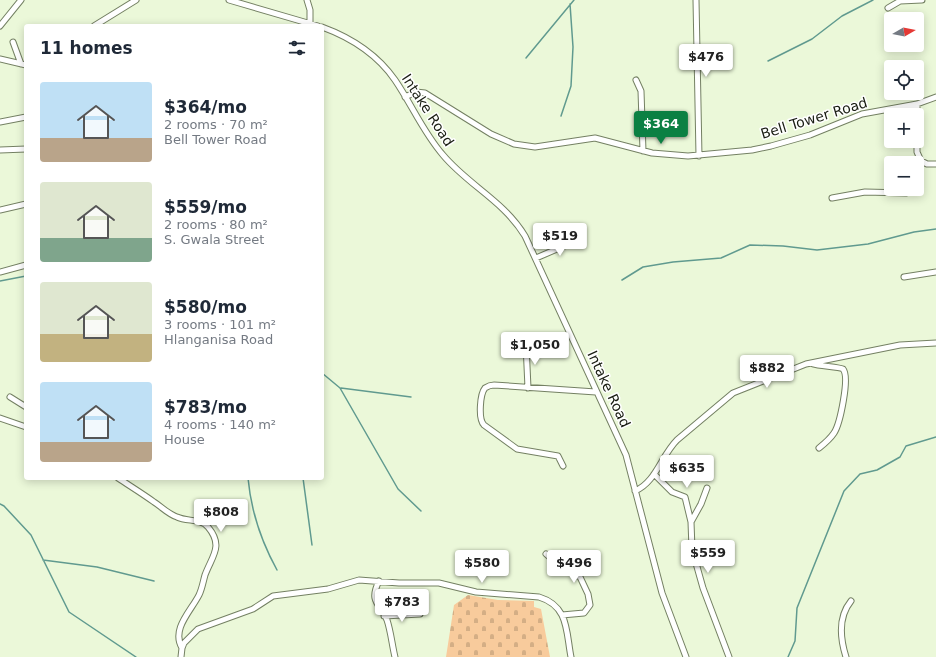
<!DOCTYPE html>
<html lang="en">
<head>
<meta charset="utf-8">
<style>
	body { margin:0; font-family:"DejaVu Sans",sans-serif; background:#f6f6f7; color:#1f2937; height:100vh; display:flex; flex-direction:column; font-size:15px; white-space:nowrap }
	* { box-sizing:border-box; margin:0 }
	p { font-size:13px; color:#747a83 }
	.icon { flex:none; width:22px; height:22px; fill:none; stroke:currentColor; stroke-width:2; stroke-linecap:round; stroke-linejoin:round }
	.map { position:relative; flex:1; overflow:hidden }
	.details { position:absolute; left:24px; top:24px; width:300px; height:456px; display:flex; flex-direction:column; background:#fff; border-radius:4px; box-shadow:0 2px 10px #0003 }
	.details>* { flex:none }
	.needle { width:26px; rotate:81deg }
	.tools { position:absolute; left:884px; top:12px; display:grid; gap:8px }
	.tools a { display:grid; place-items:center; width:40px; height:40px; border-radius:4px; background:#fff; box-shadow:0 2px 10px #0003; font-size:20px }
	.price { position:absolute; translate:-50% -34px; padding:0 9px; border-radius:4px; background:#fff; color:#222; font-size:13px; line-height:26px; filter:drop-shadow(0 1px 2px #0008) }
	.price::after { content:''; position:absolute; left:50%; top:24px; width:12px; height:9px; margin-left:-6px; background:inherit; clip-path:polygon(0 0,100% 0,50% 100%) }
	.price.active { background:#0b8043; color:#fff }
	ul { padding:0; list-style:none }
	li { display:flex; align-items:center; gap:12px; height:100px; padding:0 16px }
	li span { display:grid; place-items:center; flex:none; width:112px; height:80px; border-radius:4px; color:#555 }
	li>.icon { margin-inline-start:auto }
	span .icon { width:48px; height:48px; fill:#fffc; stroke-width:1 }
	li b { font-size:17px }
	h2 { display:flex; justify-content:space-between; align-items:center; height:48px; padding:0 16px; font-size:17px }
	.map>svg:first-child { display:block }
	.cemetery { fill:url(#cemetery-stones) }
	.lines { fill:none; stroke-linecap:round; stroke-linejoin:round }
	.stream { stroke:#609a8f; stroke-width:1.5 }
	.minor-casing { stroke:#748063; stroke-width:7 }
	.minor { stroke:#fff; stroke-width:5 }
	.labels { text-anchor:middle; stroke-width:3; stroke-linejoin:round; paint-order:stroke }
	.street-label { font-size:14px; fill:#191d12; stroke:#fff }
</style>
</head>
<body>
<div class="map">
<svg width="936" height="657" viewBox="0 0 936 657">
	<defs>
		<pattern id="cemetery-stones" width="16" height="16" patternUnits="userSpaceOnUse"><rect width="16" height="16" fill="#f8cb9c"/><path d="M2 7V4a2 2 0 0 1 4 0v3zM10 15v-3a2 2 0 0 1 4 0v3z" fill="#d4ae85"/></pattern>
	</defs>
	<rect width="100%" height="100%" fill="#ebf8d9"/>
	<path class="cemetery" d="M 468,595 L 498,600 L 534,601 L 534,607 L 541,609 L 550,657 L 446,657 L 454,605 Z"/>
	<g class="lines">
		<path class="stream" d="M 526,58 L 574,0
			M 768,61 L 812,39 L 842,16 L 873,0
			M 561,116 L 571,86 L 573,47 L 570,4
			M 622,280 L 643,267 L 673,262 L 721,258 L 750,245 L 783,246 L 817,250 L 868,244 L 914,232 L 936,229
			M 0,281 L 26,276
			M 322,373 L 340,388 L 398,489 L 421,511
			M 341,388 L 411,397
			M 248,478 C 251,511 261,541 277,570
			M 303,478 L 312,545
			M 0,504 L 4,506 L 31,535 L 69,612 L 136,657
			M 43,560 L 97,567 L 154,581
			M 788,657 L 795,641 L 797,608 L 844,491 L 860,474 L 877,470 L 900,457 L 906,446 L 936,437"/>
		<defs>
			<path id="minor" d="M 229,0 L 318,26
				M 307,0 L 310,10 L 310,23
				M 696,0 L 699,156
				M 888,8 L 900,1 L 922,0
				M 0,26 L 21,0
				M 94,26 L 136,0
				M 322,27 C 352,38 377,54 395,80 C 412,105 423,132 443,155 C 468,185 504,201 525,236 L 626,455 L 662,593 L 686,657
				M 13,42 L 21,64
				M 0,59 L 26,65
				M 636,80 L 641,91 L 643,151
				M 405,97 L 416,92 L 425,93 L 491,134 L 514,144 L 535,147 L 595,138 L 652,153 L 688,156 L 752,150 L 771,146 L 810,135 L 862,114 L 917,104 L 936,97
				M 917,115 L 917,104
				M 0,122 L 26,117
				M 917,141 L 917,152 L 921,161 L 927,164 L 936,164
				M 0,150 L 26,149
				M 917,170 L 921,161
				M 832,198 L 865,192 L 906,193 L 914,189
				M 0,210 L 26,204
				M 536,258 L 564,246 L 570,239
				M 0,272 L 26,265
				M 904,277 L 936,272
				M 526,344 L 528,388
				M 813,364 C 819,366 840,367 843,369 C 850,377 840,424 834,433 C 830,439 824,444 819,448
				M 10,397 L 26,407
				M 0,418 L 26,427
				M 563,466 L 558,456 L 517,449 L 484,425 C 478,419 480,394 485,388 C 488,386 491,385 494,385 L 596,392
				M 654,474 L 672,492 L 685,497 L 691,522
				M 118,478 C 130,486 143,494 154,502 C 162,507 168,514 177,517 C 187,522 201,518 208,527 C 224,546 212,556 205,575 C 203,582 202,589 199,595 C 191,611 171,629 182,648
				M 707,488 L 701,504 L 691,522 L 692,549 L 703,588 L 729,657
				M 635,491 C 656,482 661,456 677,440 L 733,393 L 806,364 L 900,345 L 936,343
				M 546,554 L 564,570 L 580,577 L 588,594 L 590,605 L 584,613 L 562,615
				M 379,581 C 368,603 381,604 387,620 C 391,632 392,645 395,657
				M 384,616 L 420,614
				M 181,657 L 182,648 L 184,643 L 198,629 L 253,609 L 273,596 L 328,589 L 359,580 L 399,583 L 439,583 L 476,592 L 539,597 C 569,606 566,632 571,657
				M 846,657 C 840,638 838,617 851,601"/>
		</defs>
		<use href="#minor" class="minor-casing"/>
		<use href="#minor" class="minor"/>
	</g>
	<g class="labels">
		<g class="street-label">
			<text transform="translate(428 110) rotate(57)" y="5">Intake Road</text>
			<text transform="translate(814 118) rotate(-17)" y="5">Bell Tower Road</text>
			<text transform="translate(609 389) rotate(65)" y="5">Intake Road</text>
		</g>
	</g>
</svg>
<div class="tools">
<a><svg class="needle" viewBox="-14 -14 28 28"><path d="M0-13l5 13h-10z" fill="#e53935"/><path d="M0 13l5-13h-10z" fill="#747a83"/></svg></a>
<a><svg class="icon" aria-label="locate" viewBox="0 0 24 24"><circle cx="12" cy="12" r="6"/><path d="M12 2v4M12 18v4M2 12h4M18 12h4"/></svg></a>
<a>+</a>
<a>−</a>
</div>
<b class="price" style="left:706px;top:78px">$476</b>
<b class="price active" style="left:661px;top:145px">$364</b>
<b class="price" style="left:560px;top:257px">$519</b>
<b class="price" style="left:535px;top:366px">$1,050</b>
<b class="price" style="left:767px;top:389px">$882</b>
<b class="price" style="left:687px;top:489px">$635</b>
<b class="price" style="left:221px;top:533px">$808</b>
<b class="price" style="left:708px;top:574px">$559</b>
<b class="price" style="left:482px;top:584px">$580</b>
<b class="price" style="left:574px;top:584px">$496</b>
<b class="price" style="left:402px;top:623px">$783</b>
<section class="details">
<h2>11 homes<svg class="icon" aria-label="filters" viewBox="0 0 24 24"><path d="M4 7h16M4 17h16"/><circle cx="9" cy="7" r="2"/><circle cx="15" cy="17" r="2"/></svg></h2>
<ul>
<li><span style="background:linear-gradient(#bfe0f5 70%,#b9a48a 0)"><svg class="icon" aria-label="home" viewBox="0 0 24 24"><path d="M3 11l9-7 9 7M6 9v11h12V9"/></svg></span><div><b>$364/mo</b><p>2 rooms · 70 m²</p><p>Bell Tower Road</p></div></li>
<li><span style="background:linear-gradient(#dfe7d0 70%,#7fa58c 0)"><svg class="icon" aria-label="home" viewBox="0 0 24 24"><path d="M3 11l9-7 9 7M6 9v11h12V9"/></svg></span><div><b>$559/mo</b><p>2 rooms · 80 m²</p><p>S. Gwala Street</p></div></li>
<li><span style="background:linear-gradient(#dfe7d0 65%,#c2b280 0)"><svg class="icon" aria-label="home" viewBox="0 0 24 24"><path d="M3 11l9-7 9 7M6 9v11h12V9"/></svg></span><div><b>$580/mo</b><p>3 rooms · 101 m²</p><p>Hlanganisa Road</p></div></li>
<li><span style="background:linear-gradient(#bfe0f5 75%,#b9a48a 0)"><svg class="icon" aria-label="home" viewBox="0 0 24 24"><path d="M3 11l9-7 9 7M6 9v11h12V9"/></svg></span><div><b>$783/mo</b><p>4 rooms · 140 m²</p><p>House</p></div></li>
</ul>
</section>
</div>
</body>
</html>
